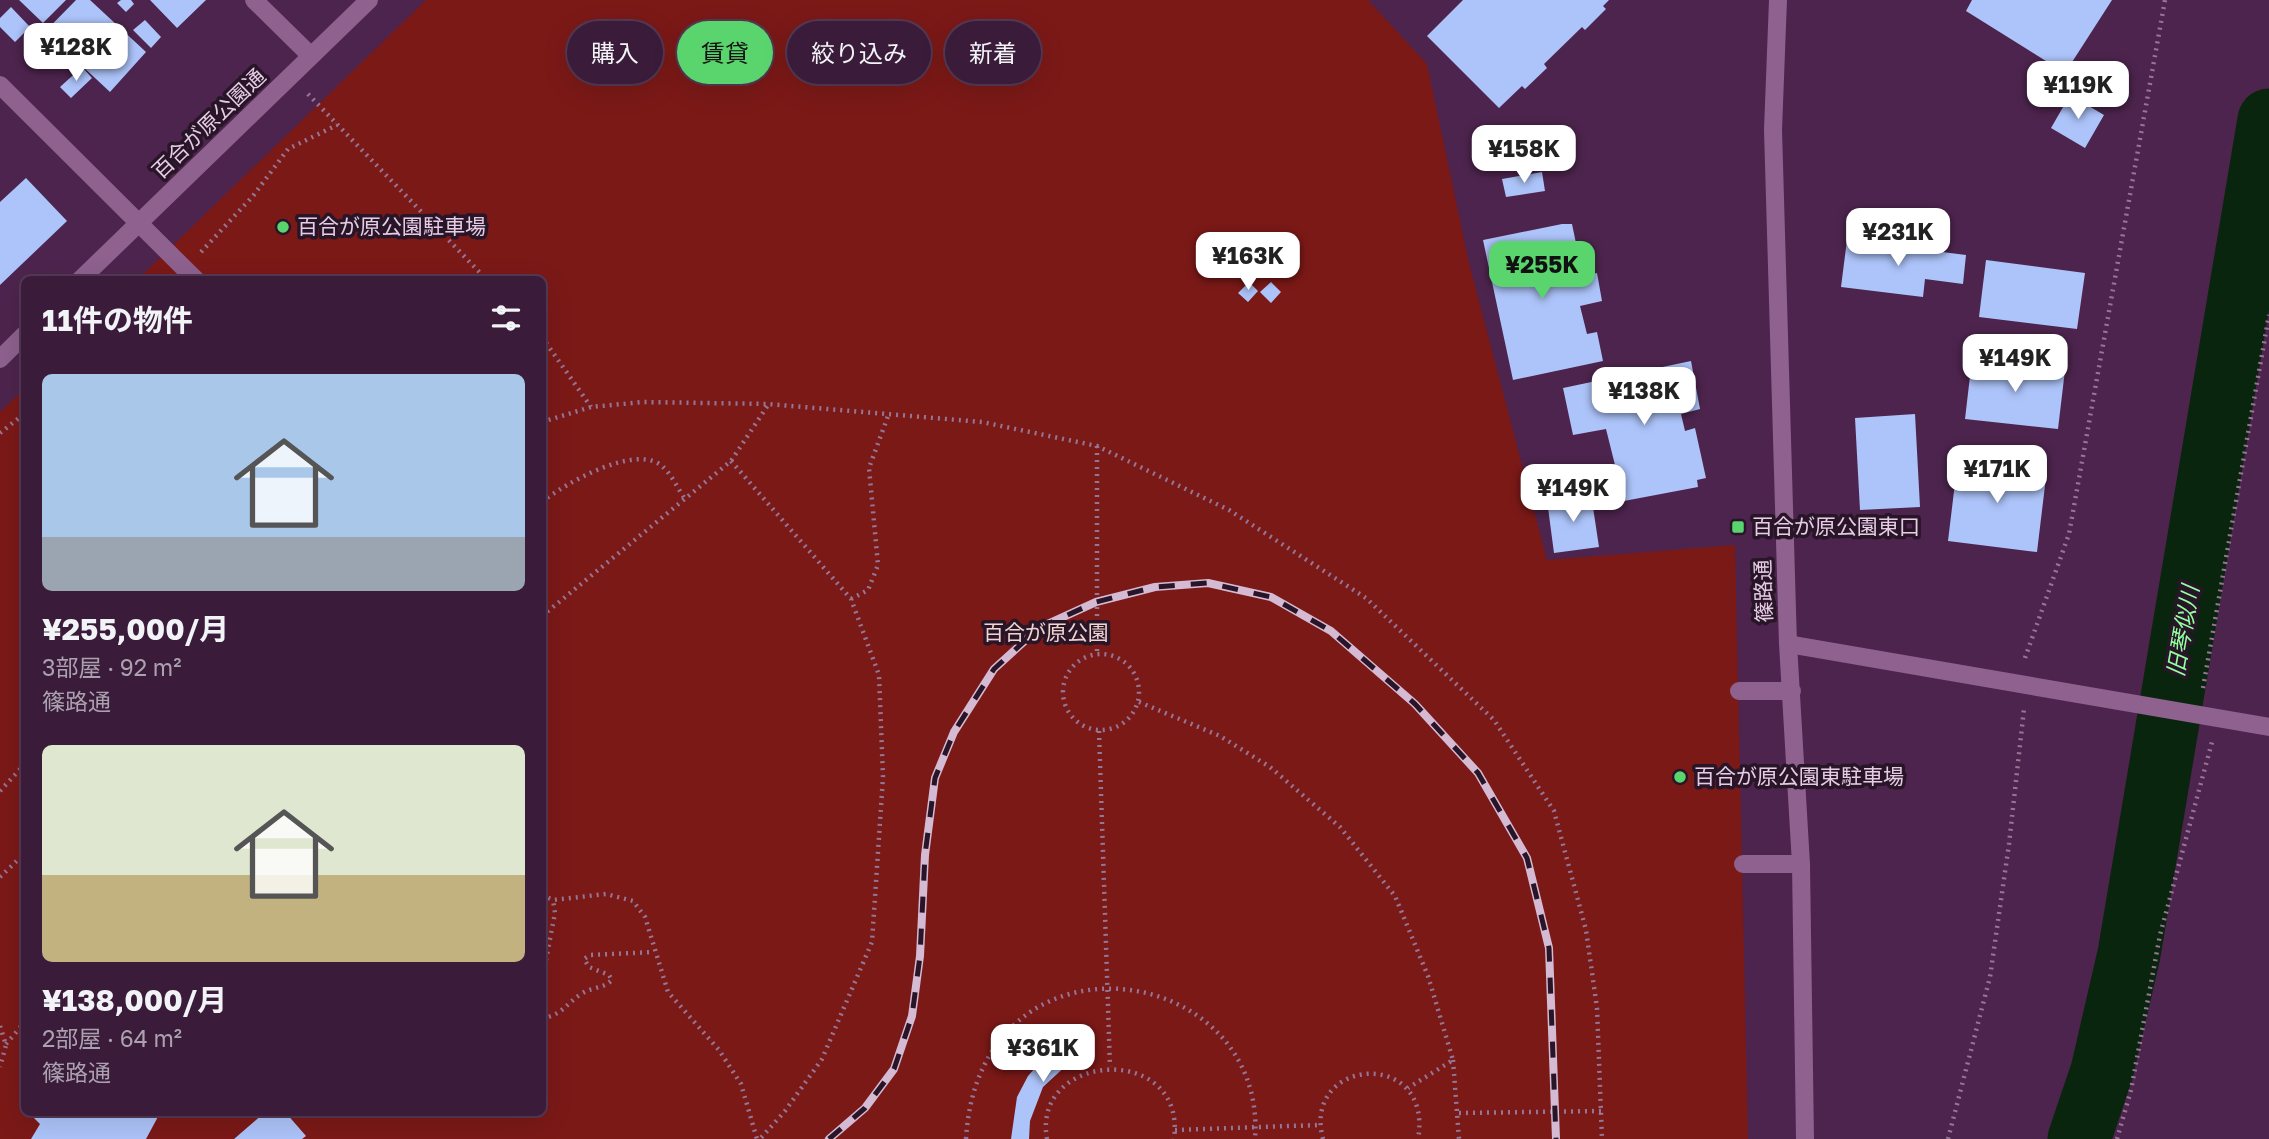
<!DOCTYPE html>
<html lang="ja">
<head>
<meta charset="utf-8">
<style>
	body { margin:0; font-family:"Golos Text","Noto Sans JP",sans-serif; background:#452845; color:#f1f3f6; height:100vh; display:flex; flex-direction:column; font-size:26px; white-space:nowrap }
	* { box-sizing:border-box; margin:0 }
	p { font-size:23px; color:#aba1af }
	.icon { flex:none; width:38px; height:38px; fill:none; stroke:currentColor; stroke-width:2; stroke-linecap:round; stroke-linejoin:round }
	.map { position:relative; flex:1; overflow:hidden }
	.sheet { position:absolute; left:21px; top:276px; width:525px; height:840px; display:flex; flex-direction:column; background:#3a1b3a; border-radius:10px; box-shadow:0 7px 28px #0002,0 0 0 2px #543954 }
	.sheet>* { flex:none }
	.hud { position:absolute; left:567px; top:21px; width:665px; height:63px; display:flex; gap:14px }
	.price { position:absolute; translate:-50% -60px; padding:0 16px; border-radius:14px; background:#fff; color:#222; font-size:23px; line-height:46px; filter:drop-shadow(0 2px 4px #0008) }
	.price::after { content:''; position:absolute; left:50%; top:42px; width:21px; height:16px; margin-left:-10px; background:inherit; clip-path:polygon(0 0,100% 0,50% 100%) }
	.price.on { background:#5ad56e; color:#111 }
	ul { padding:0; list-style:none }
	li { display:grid; align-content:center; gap:14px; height:371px; padding:0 21px }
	li span { display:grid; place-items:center; height:217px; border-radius:10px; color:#555 }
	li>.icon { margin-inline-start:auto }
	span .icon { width:126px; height:126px; fill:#fffc; stroke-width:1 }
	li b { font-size:30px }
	h2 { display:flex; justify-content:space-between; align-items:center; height:84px; padding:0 21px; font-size:30px }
	.pill { padding:0 24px; border-radius:32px; background:#3a1b3a; box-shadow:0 7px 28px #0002,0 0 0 2px #543954; font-size:24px; line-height:63px }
	.pill.on { background:#5ad56e; color:#111 }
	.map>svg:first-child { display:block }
	.green { fill:#7b1917 }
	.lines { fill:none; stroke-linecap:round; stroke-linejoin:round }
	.river { stroke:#0a250e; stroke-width:63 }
	.building { fill:#adc4fa }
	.path { stroke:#977596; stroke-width:4.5; stroke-dasharray:2 5; stroke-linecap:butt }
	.minor { stroke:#8e618e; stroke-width:18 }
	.rail-casing { stroke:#d5bad4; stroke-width:8 }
	.rail { stroke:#281628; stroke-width:5; stroke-dasharray:16; stroke-linecap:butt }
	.poi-dot { fill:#5ad56e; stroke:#281628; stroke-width:2.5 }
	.labels { text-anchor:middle; stroke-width:7; stroke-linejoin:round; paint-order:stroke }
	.street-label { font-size:21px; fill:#e6cde5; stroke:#281628 }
	.poi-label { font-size:21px; fill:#e6cde5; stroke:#281628; text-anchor:start }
	.park-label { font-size:21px; fill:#f1d4d0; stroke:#281628 }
	.water-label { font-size:23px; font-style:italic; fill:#91ff9e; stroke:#281628 }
</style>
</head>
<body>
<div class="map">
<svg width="2269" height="1139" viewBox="0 0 2269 1139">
	<rect width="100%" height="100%" fill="#4d244d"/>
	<path class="green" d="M 426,0 L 1368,0 L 1427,64 L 1469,263 L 1547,560 L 1735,545 L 1748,1139 L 0,1139 L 0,412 L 24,389 L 24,1113 L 542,1113 L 542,280 L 137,280 Z"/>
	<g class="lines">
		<path class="river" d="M 2079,1139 L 2102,1071 L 2129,954 L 2269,120"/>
	</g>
	<path class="building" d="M 19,0 L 66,0 L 43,23 Z
		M 76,0 L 90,0 L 146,52 L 110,92 L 49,35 L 56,43 L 50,50 L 58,58 L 48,69 L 26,51 Z
		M 121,0 L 131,0 L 134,4 L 126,12 L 117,3 Z
		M 150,0 L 206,0 L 177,28 Z
		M 1463,0 L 1609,0 L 1603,6 L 1606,9 L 1585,30 L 1582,27 L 1544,64 L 1547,68 L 1525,89 L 1522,86 L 1499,108 L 1427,36 Z
		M 1972,0 L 2112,0 L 2065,73 L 1966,11 Z
		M 11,7 L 30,27 L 15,42 L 0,27 L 0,18 Z
		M 145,20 L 161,37 L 151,48 L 133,30 Z
		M 82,67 L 92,78 L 71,98 L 60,87 Z
		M 2070,95 L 2104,115 L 2085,148 L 2051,128 Z
		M 1542,172 L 1545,191 L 1506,197 L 1502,179 Z
		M 26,178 L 67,221 L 0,285 L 0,202 Z
		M 1562,224 L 1572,224 L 1578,253 L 1569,255 L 1574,278 L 1597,273 L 1602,301 L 1580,306 L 1587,334 L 1597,332 L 1603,361 L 1513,380 L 1483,240 Z
		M 1847,240 L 1966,255 L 1963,284 L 1925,279 L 1923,297 L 1841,287 Z
		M 1986,260 L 2085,273 L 2077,329 L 1979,317 Z
		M 1249,282 L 1258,291 L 1248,302 L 1238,293 Z
		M 1271,282 L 1281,292 L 1271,303 L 1260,292 Z
		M 1972,359 L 2065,370 L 2058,429 L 1965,419 Z
		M 1691,361 L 1700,409 L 1681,414 L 1685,431 L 1695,428 L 1706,478 L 1697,480 L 1698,487 L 1624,501 L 1606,429 L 1573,435 L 1563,388 Z
		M 1915,414 L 1920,507 L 1860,510 L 1855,418 Z
		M 1958,458 L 2047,469 L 2037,552 L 1948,541 Z
		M 1591,494 L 1599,547 L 1554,553 L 1547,500 Z
		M 1083,1037 L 1090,1053 L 1070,1062 L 1043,1087 L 1030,1121 L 1029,1139 L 1011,1139 L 1017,1097 L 1028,1076 L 1043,1059 L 1062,1045 Z
		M 29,1113 L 160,1113 L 146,1139 L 31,1139 L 40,1124 Z
		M 264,1113 L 286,1113 L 306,1136 L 302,1139 L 234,1139 Z"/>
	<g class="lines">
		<path class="path" d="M 308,94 L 487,280
			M 201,252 L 253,196 L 288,149 L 337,125
			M 542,337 L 591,407
			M 542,422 L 591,407 L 643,402 L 768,404 L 982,422 L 1097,446 L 1229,510 L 1366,598 L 1494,720 L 1554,811 L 1586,930 L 1597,1008 L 1602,1139
			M 0,433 L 24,414
			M 1097,446 L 1097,654
			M 731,461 L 851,599 L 879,675 L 883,777 L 872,942 L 822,1059 L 785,1111 L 760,1139
			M 542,502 C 564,484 637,442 663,467 C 672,475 678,489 685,499
			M 851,599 L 868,590 L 878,565 L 869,468 L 888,416
			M 542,616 L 731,461 L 768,405
			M1063 692a38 38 0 1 1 76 0a38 38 0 1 1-76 0Z
			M 2025,658 L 2069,534 L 2165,0
			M 2203,688 L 2269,315
			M 1139,702 L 1220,736 L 1270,767 L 1340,827 L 1395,896 L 1428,976 L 1453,1060 L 1408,1088
			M 1099,731 L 1110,1067
			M 0,791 L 24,765
			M 0,877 L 24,854
			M 542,895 L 553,900 L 606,894 L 633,901 L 645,917 L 668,992 L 719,1050 L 741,1084 L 757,1139
			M 542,981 L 555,913 L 553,900
			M 542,1018 C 561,1016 566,1004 581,994 C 591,987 603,989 612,980 L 609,975 L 589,967 L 584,959 L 590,955 L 654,952
			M 0,1026 L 6,1045 L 0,1067
			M 6,1044 L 24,1023
			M 1453,1060 L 1459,1139
			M 1459,1113 L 1601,1111
			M 1175,1130 L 1319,1125
			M 966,1139 C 979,919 1268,959 1255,1139
			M 1047,1139 C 1031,1051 1187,1042 1174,1139
			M 1323,1139 C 1301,1057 1434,1047 1418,1139
			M 1948,1139 L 1990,977 L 2009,844 L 2024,709
			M 2117,1139 L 2131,1090 L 2160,935 L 2212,742"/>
		<path class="minor" d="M 254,0 L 311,56
			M 1778,0 L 1773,130 L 1788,644 L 1801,864 L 1805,1139
			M 0,85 L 196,280
			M 80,280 L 369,0
			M 0,359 L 24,335
			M 1788,644 L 2269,727
			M 1739,691 L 1792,691
			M 1743,864 L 1801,864"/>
		<defs>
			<path id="rail" d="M 829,1139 L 865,1108 L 894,1069 L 912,1016 L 920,956 L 925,855 L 935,778 L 954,732 L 994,669 L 1039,628 L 1096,602 L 1155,587 L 1208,583 L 1271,597 L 1331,631 L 1415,704 L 1478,773 L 1527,858 L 1549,948 L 1556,1139"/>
		</defs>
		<use href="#rail" class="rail-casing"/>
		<use href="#rail" class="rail"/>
	</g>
	<g class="poi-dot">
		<circle cx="283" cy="227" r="7"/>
		<rect x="1731" y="520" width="14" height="14" rx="3.5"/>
		<circle cx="1680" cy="777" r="7"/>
	</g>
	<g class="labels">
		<g class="street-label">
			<text transform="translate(209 124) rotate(-44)" y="7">百合が原公園通</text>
			<text transform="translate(1764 591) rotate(-92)" y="7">篠路通</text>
		</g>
		<g class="poi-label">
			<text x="297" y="234">百合が原公園駐車場</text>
			<text x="1752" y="534">百合が原公園東口</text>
			<text x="1694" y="784">百合が原公園東駐車場</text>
		</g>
		<g class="park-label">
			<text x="1046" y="640">百合が原公園</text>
		</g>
		<g class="water-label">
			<text transform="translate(2183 631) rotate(-80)" y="8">旧琴似川</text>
		</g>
	</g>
</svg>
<b class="price" style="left:76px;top:83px">¥128K</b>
<b class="price" style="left:2078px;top:121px">¥119K</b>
<b class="price" style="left:1524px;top:185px">¥158K</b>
<b class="price" style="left:1898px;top:268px">¥231K</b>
<b class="price" style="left:1248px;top:292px">¥163K</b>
<b class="price on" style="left:1542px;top:301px">¥255K</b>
<b class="price" style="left:2015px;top:394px">¥149K</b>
<b class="price" style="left:1644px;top:427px">¥138K</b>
<b class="price" style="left:1997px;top:505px">¥171K</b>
<b class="price" style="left:1573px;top:524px">¥149K</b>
<b class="price" style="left:1043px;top:1084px">¥361K</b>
<div class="hud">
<a class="pill">購入</a>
<a class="pill on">賃貸</a>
<a class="pill">絞り込み</a>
<a class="pill">新着</a>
</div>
<section class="sheet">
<h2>11件の物件<svg class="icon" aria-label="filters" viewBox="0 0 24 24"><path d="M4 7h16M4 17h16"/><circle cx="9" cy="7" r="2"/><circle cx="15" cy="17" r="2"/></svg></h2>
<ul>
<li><span style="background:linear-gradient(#a9c7e8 75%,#9aa5b1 0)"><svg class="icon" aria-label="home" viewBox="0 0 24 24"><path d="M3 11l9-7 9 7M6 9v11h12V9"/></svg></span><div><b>¥255,000/月</b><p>3部屋 · 92 m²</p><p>篠路通</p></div></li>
<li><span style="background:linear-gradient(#dfe7d0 60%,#c2b280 0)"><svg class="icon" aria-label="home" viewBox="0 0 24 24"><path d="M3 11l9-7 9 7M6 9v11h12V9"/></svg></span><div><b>¥138,000/月</b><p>2部屋 · 64 m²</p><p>篠路通</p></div></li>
</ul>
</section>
</div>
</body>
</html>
